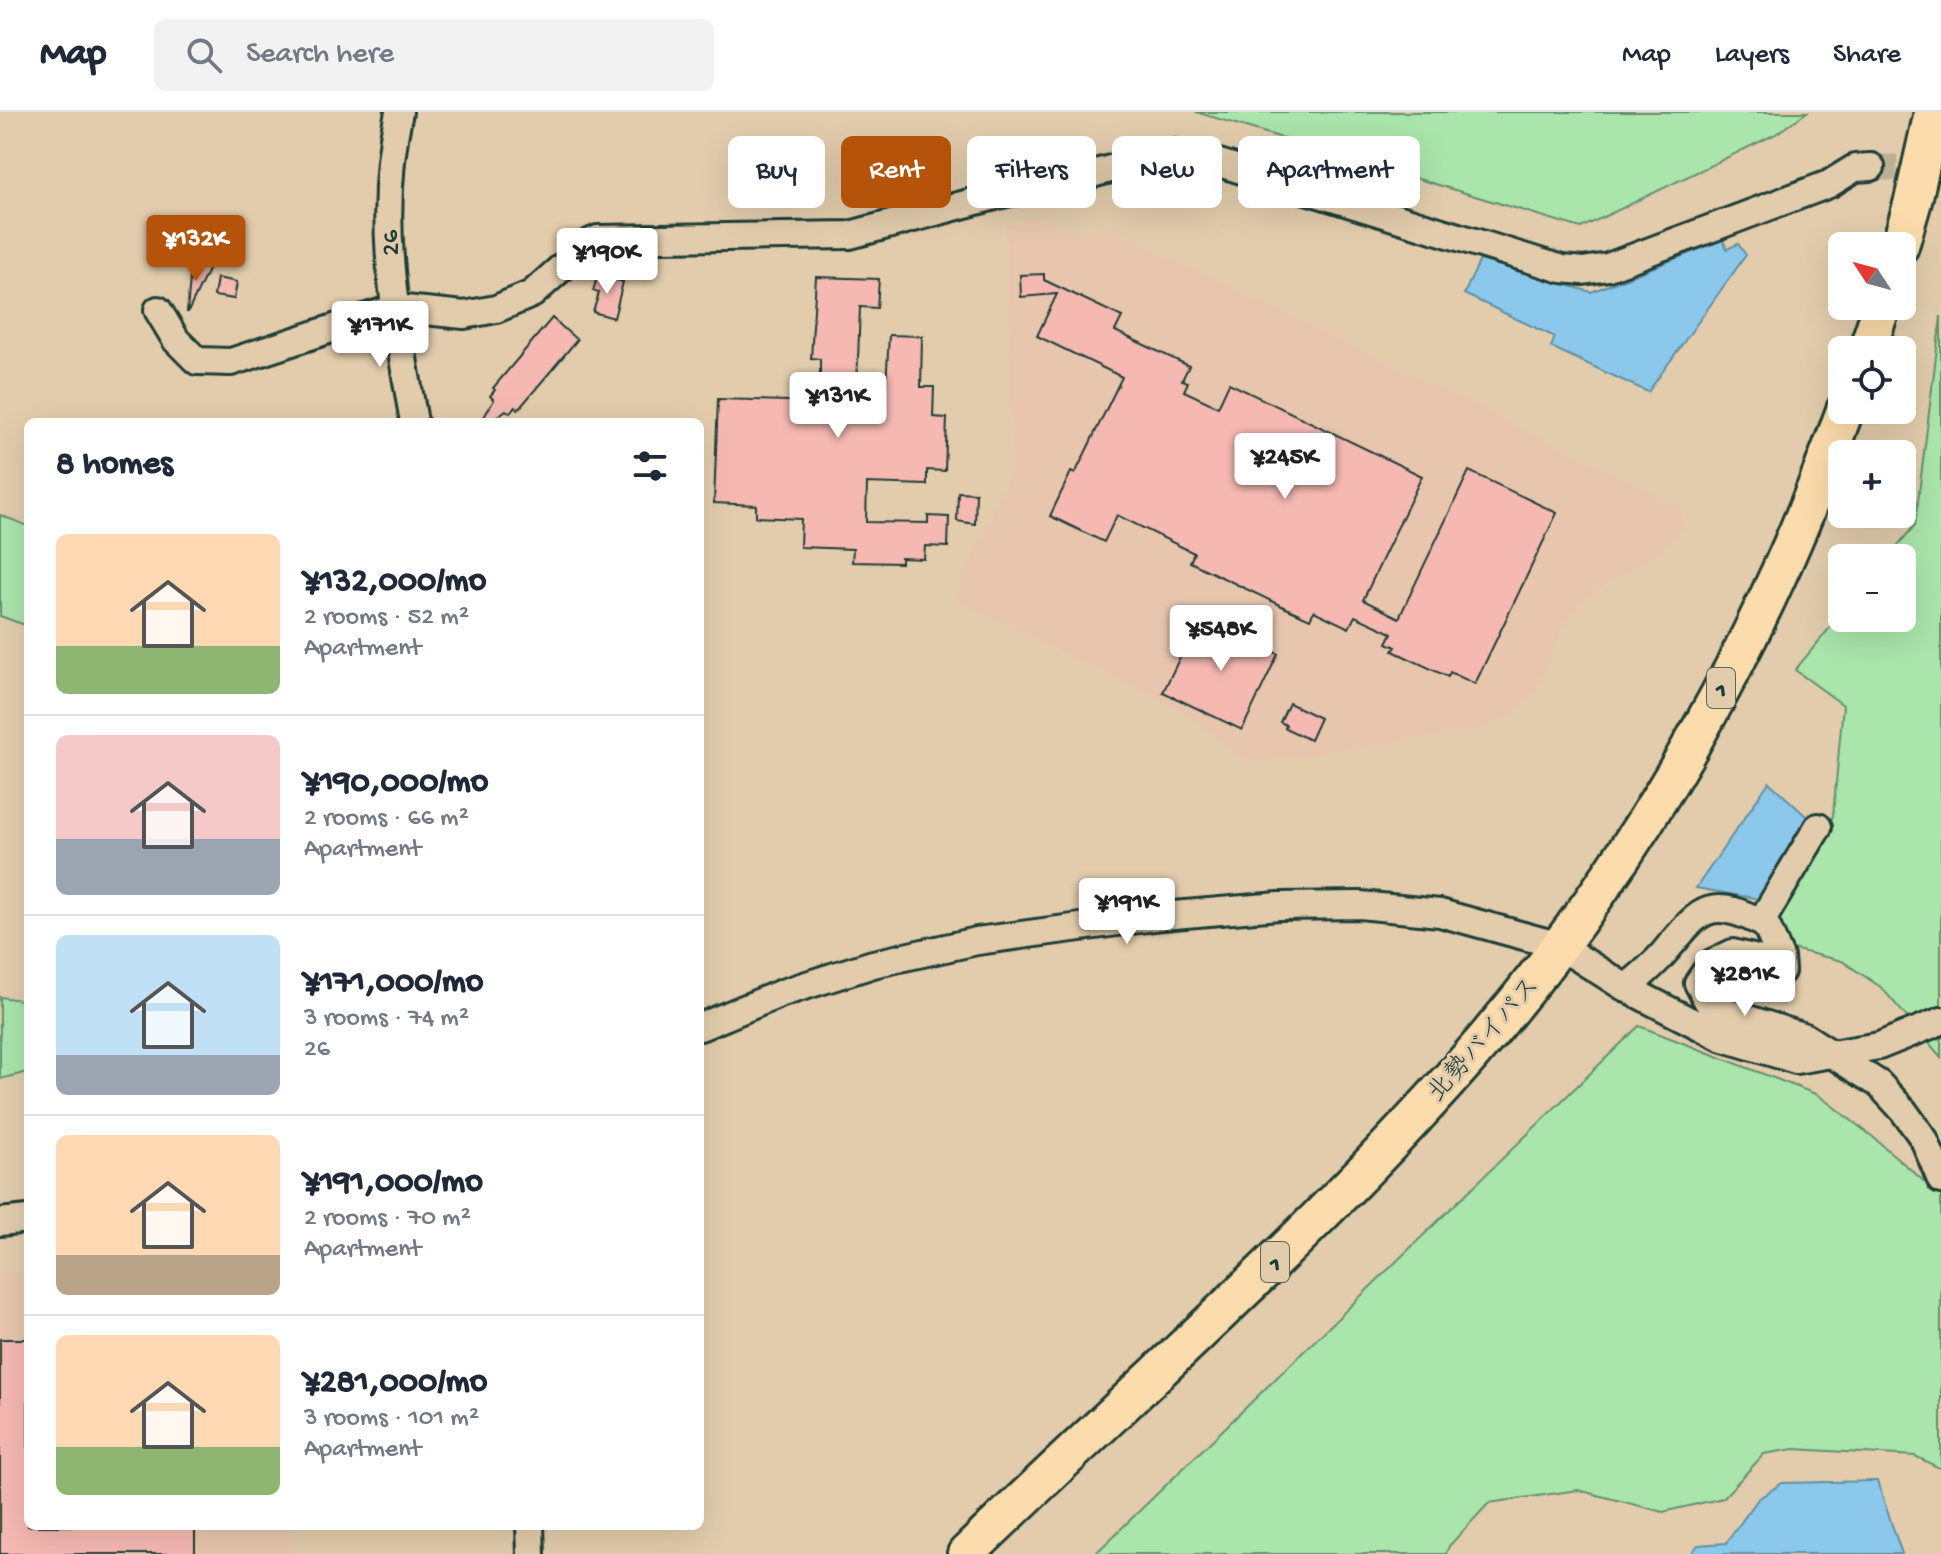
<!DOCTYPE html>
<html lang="en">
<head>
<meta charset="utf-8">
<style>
	body { margin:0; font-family:"Gochi Hand","Klee One",sans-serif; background:#f2f2f3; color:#1f2937; height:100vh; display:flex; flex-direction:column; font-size:30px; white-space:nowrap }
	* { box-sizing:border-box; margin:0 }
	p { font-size:26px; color:#747a83 }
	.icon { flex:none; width:44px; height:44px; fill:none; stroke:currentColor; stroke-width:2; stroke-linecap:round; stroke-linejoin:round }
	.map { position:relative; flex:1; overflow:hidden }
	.sheet { position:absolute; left:24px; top:306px; width:680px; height:1112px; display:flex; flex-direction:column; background:#fff; border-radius:12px; box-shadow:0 8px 32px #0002 }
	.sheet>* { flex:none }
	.banner { position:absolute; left:728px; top:24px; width:760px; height:72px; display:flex; gap:16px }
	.needle { width:52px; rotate:306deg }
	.controls { position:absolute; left:1828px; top:120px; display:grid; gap:16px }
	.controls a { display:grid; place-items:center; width:88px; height:88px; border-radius:12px; background:#fff; box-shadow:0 8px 32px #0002; font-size:40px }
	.price { position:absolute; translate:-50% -68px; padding:0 18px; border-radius:8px; background:#fff; color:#222; font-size:26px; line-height:52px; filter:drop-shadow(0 2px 4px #0008) }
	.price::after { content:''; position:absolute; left:50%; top:48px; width:24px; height:18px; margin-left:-12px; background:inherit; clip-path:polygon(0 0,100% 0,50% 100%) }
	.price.active { background:#b45309; color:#fff }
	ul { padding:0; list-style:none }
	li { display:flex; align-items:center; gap:24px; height:200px; padding:0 32px }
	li+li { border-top:2px solid #e0e1e3 }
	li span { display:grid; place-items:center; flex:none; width:224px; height:160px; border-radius:12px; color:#555 }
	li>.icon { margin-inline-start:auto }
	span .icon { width:96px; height:96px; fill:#fffc; stroke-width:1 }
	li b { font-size:34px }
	h2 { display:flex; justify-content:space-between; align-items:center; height:96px; padding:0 32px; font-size:34px }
	.pill { padding:0 28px; border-radius:12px; background:#fff; box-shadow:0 8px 32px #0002; font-size:28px; line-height:72px }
	.pill.active { background:#b45309; color:#fff }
	header { display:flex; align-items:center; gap:48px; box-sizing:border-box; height:112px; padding:0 40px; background:#fff; border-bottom:2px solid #e0e1e3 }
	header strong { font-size:38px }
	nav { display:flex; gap:44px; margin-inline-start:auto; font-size:28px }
	.search { width:560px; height:72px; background:#f2f2f3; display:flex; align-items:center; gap:20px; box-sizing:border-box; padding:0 28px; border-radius:12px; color:#747a83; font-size:30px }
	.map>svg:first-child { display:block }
	.built { fill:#e8c6ae }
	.green { fill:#aae5ab; stroke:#649170; stroke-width:2 }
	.water { fill:#8bc8eb; stroke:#6090a2; stroke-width:2 }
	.building { fill:#f5b9b2; stroke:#1f3d34; stroke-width:2 }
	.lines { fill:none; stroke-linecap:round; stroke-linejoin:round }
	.minor-tunnel { stroke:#bbaf94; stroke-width:26; stroke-dasharray:26 13; stroke-linecap:butt }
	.minor-casing { stroke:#1f3d34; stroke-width:32 }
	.highway-casing { stroke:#1f3d34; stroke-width:42 }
	.minor { stroke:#e2ccac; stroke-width:26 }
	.highway { stroke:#fcdcac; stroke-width:36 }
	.labels { text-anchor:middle; stroke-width:6; stroke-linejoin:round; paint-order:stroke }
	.shield { fill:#e2ccac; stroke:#5a6858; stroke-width:2 }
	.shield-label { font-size:24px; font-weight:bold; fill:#1f3d34 }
	.street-label { font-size:26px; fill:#1f3d34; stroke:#e2ccac }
</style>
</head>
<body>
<header>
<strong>Map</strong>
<div class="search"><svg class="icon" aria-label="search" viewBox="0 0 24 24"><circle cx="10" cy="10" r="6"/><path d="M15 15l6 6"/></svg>Search here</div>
<nav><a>Map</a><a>Layers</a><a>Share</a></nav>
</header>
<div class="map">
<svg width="1941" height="1442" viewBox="0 0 1941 1442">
	<rect width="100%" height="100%" fill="#e2ccac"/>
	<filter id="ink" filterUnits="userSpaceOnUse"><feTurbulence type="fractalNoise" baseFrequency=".0125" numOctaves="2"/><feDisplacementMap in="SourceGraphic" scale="16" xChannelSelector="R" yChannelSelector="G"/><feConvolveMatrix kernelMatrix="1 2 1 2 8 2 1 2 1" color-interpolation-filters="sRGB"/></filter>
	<g filter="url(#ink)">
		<path class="built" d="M 1032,105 L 1081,123 L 1111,116 L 1682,394 L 1684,415 L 1664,437 L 1581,489 L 1563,514 L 1533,584 L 1510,603 L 1482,618 L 1250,652 L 1181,599 L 954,487 L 1012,357 L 1006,114 Z
			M 0,1161 L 28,1161 L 28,1414 L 291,1414 L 293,1442 L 0,1442 Z"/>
		<path class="green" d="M 1196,0 L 1807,0 L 1776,22 L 1581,116 Z
			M 1941,204 L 1941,945 L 1882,876 L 1842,849 L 1784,835 L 1771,805 L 1811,744 L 1833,704 L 1843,593 L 1795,558 L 1842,501 L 1842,506 L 1902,506 L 1902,446 L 1887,446 L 1915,413 Z
			M 0,403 L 28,414 L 28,514 L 0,504 Z
			M 0,885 L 28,889 L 28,960 L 0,967 Z
			M 1639,914 L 1818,983 L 1873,1025 L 1941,1084 L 1941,1357 L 1915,1344 L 1794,1337 L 1764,1342 L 1723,1386 L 1663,1400 L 1578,1378 L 1489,1391 L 1449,1434 L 1446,1442 L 1095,1442 Z"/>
		<path class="water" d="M 1723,128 L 1727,137 L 1738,132 L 1746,143 L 1648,280 L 1551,235 L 1555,225 L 1464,182 L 1480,148 L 1591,180 Z
			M 1769,670 L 1808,706 L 1759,787 L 1696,776 Z
			M 1877,1369 L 1902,1442 L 1691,1442 L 1698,1433 L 1726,1431 L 1758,1387 L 1782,1371 Z"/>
		<path class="building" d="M 191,155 L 209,156 L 188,200 L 187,200 Z
			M 598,162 L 623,170 L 614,206 L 593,200 L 599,181 L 593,179 Z
			M 1044,162 L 1044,168 L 1122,205 L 1115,219 L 1189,254 L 1182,268 L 1188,270 L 1184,279 L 1218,295 L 1229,271 L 1422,364 L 1363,488 L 1399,506 L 1469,359 L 1557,401 L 1475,572 L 1450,560 L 1448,565 L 1393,539 L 1396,535 L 1387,531 L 1392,521 L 1355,504 L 1349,516 L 1314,499 L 1310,507 L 1288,497 L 1190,450 L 1194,441 L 1117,403 L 1104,430 L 1050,404 L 1071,360 L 1075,362 L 1122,265 L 1037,224 L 1057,182 L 1021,185 L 1020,163 Z
			M 816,165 L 879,167 L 877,196 L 860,195 L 857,273 L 886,274 L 889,223 L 922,224 L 921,275 L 934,275 L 933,305 L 947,306 L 945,359 L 927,358 L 927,373 L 867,371 L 866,410 L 928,411 L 928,404 L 949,405 L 948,435 L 925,434 L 924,447 L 901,446 L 901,451 L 852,450 L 853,437 L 800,435 L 801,407 L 756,405 L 756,393 L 714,391 L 718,287 L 820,290 L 820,247 L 811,246 Z
			M 217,166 L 237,170 L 234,187 L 214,184 Z
			M 552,206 L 577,228 L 518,298 L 515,295 L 510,301 L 506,298 L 490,310 L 481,310 L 494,288 L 490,284 L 495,278 L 493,276 Z
			M 958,380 L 976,381 L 975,412 L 957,409 Z
			M 1200,504 L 1278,542 L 1242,618 L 1163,580 Z
			M 1289,591 L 1320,606 L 1310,628 L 1285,616 L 1286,613 L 1280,610 Z
			M 0,1227 L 28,1227 L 28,1414 L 195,1414 L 195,1442 L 0,1442 Z"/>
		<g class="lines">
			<path class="minor-tunnel" d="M 1871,55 L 1941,57"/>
			<defs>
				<path id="minor" d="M 399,0 C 375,107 396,205 414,310
					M 158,198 L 176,228 L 197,249 L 231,250 L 395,196 L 464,203 L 496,197 L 532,182 L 589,131 L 598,127 L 850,123 L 1010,80 L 1036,77 L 1170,41 L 1193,43 L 1562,157 L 1583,159 L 1608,155 L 1829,72 L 1855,56 L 1871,55
					M 1761,810 L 1818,715
					M 1626,876 C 1639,865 1652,855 1663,842 C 1700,798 1708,782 1766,813 L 1780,845 L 1781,859 L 1769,858 L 1757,847 L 1733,841 L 1712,851 L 1698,871 L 1708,890 L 1732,902 L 1805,925 L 1879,972 L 1903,998 L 1924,1027 L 1941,1068
					M 700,915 L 782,881 L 873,852 L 977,829 L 1162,804 L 1279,794 L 1360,793 L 1440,801 L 1560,834 L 1626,876 L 1721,925 L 1796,948 L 1879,934 L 1941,909
					M 0,1110 L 28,1107
					M 530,1414 L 531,1442"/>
				<path id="highway" d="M 1900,134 L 1913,89 L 1933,0
					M 1867,238 L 1882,194
					M 966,1442 C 1134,1279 1312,1124 1467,948 C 1633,759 1761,534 1845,298"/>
			</defs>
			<use href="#minor" class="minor-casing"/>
			<use href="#highway" class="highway-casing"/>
			<use href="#minor" class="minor"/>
			<use href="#highway" class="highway"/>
		</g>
	</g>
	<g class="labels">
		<g class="shield">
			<rect x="1707" y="556" width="28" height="40" rx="6"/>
			<rect x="1261" y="1130" width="28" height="40" rx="6"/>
		</g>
		<g class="shield-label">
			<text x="1721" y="584">1</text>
			<text x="1275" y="1158">1</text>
		</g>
		<g class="street-label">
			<text transform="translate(388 131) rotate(-93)" y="9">26</text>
			<text transform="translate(1482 926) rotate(-49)" y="9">北勢バイパス</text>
		</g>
	</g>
</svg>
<div class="controls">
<a><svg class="needle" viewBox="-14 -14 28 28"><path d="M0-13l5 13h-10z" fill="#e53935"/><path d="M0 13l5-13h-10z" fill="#747a83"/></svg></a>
<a><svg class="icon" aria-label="locate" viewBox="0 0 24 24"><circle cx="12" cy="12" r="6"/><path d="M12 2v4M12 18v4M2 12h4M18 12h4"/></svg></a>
<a>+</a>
<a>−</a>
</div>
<b class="price active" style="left:196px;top:171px">¥132K</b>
<b class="price" style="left:607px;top:184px">¥190K</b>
<b class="price" style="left:380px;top:257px">¥171K</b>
<b class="price" style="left:838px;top:328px">¥131K</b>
<b class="price" style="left:1285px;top:389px">¥245K</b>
<b class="price" style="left:1221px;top:561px">¥548K</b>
<b class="price" style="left:1127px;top:834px">¥191K</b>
<b class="price" style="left:1745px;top:906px">¥281K</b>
<div class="banner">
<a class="pill">Buy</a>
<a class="pill active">Rent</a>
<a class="pill">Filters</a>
<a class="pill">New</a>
<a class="pill">Apartment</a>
</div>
<section class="sheet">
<h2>8 homes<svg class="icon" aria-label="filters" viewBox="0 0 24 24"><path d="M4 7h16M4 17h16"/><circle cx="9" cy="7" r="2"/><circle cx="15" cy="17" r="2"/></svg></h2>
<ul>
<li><span style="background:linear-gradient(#ffd9b3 70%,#8fb573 0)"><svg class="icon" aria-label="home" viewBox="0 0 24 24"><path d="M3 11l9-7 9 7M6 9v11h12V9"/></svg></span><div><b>¥132,000/mo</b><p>2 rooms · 52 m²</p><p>Apartment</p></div></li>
<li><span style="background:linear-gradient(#f6c9c9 65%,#9aa5b1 0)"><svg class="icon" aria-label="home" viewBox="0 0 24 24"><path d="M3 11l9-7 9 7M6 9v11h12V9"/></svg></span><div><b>¥190,000/mo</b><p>2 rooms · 66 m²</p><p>Apartment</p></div></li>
<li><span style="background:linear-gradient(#bfe0f5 75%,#9aa5b1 0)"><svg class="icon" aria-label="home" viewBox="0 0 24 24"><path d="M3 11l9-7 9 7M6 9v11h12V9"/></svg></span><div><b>¥171,000/mo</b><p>3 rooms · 74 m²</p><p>26</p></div></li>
<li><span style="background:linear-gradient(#ffd9b3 75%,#b9a48a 0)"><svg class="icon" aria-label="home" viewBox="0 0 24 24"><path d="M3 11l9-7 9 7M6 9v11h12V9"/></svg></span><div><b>¥191,000/mo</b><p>2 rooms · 70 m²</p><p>Apartment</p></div></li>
<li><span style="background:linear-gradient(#ffd9b3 70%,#8fb573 0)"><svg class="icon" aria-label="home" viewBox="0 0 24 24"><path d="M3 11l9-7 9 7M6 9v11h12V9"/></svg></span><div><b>¥281,000/mo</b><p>3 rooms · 101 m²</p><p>Apartment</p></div></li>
</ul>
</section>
</div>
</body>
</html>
